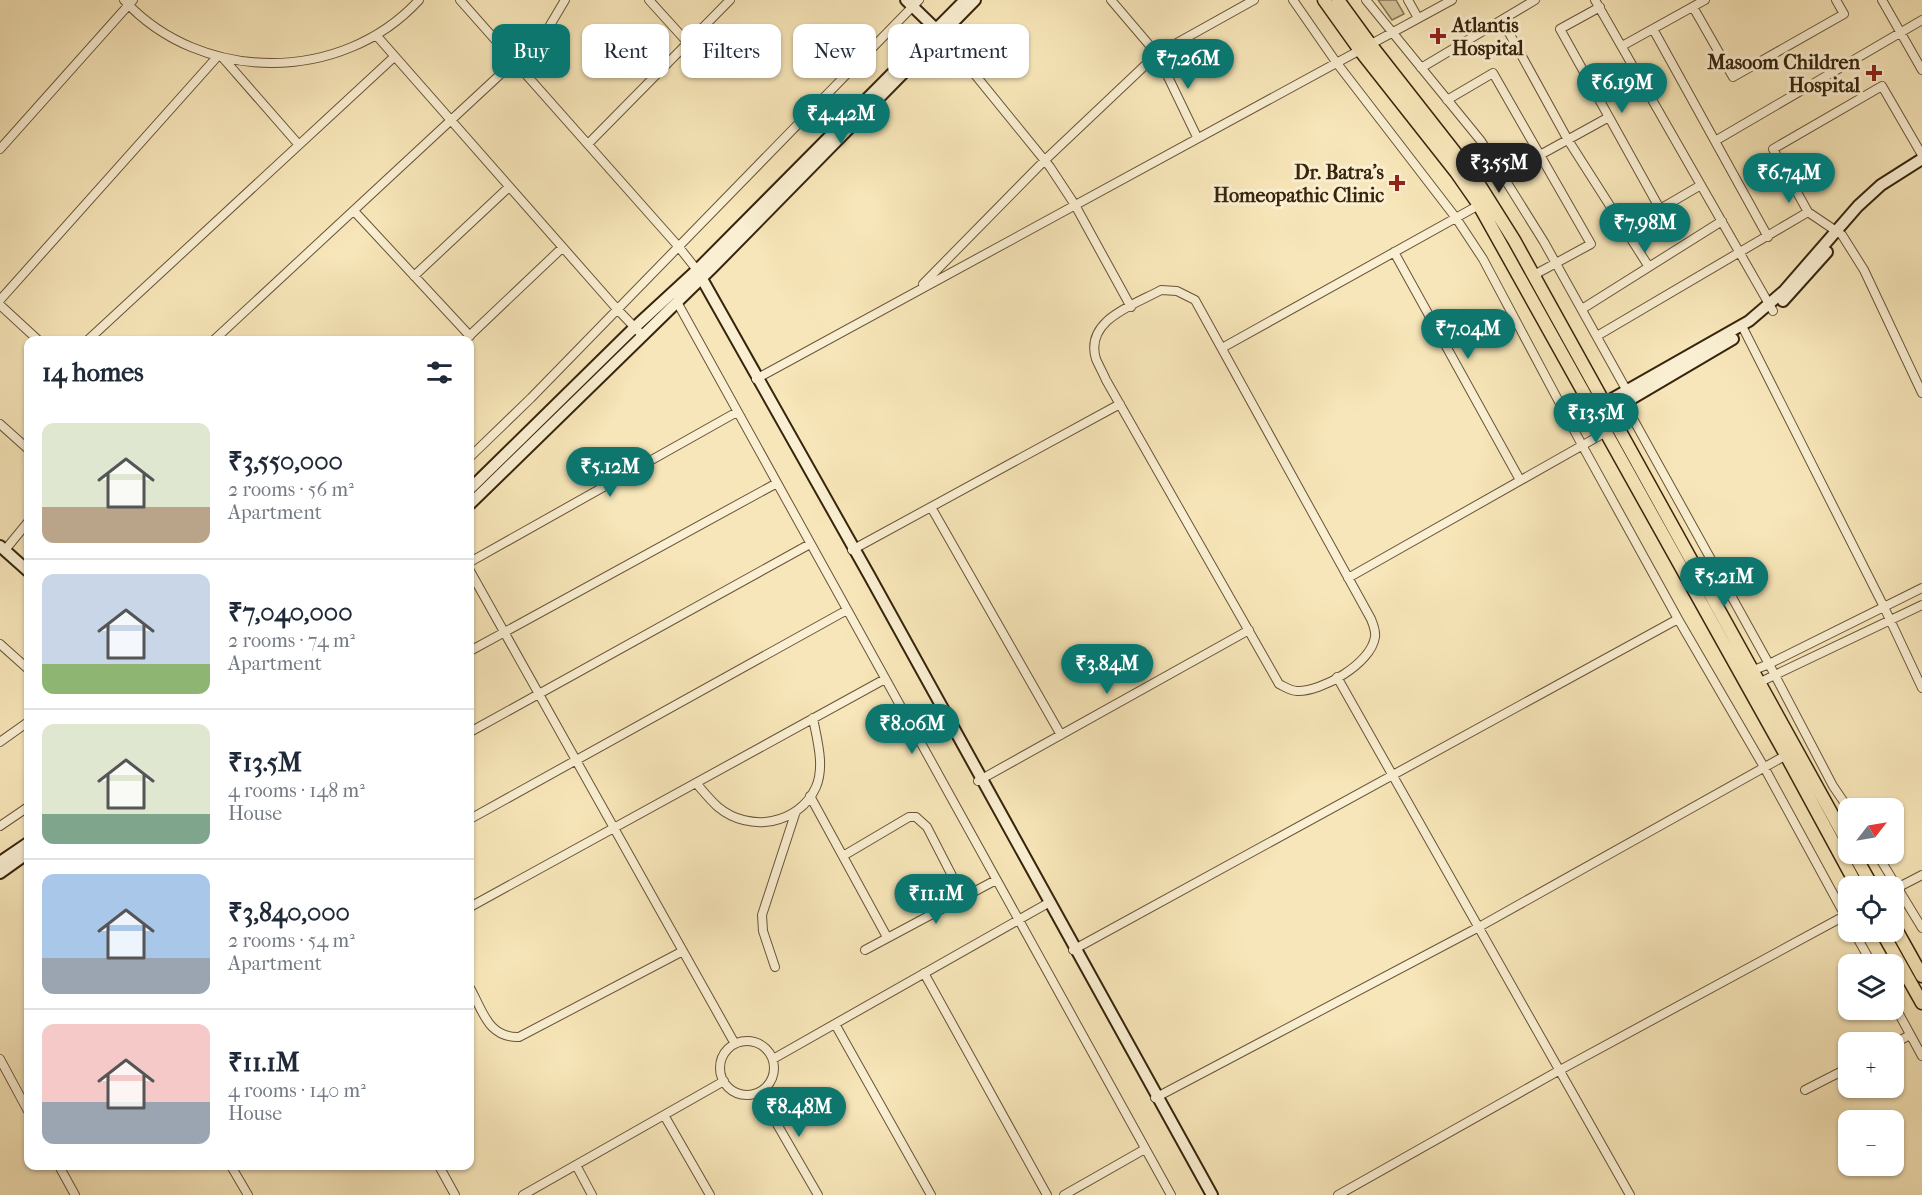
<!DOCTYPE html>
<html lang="en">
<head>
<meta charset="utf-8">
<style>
	body { margin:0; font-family:"IM FELL French Canon",serif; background:#f6f6f7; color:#1f2937; height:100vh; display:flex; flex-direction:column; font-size:22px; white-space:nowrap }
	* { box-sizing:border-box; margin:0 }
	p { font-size:20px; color:#747a83 }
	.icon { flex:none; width:33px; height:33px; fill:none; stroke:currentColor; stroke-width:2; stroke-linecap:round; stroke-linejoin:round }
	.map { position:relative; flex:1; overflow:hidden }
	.drawer { position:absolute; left:24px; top:336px; width:450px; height:834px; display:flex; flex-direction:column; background:#fff; border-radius:12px; box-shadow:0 2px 4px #0004 }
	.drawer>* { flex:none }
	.hud { position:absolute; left:492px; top:24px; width:570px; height:54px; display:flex; gap:12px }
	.needle { width:39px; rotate:59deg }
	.tools { position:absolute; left:1838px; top:798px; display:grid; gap:12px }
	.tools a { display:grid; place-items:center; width:66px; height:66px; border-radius:12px; background:#fff; box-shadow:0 2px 4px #0004; font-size:30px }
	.price { position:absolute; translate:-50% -51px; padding:0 14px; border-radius:21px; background:#0f766e; color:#fff; font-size:20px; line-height:39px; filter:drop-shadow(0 2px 3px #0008) }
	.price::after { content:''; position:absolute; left:50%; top:36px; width:18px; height:14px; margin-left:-9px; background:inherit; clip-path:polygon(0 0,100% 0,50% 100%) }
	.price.selected { background:#222; color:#fff }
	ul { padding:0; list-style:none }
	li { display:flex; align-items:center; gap:18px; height:150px; padding:0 18px }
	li+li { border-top:2px solid #e0e1e3 }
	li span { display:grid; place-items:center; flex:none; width:168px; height:120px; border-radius:12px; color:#555 }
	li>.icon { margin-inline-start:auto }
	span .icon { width:72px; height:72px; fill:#fffc; stroke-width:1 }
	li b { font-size:26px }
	h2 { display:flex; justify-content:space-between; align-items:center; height:72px; padding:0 18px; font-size:26px }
	.tag { padding:0 21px; border-radius:12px; background:#fff; box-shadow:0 2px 4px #0004; font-size:21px; line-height:54px }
	.tag.selected { background:#0f766e; color:#fff }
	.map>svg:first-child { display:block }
	.green { fill:#d6c59c; stroke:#867454; stroke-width:1.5 }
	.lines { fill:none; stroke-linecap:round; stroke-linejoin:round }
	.street-casing { stroke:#675437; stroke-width:10 }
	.secondary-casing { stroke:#37240c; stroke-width:14 }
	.primary-casing { stroke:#37240c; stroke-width:15 }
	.street { stroke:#faefd2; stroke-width:8 }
	.secondary { stroke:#faefd2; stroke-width:10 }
	.primary { stroke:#f7e6b9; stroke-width:12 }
	.poi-dot { fill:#8f2418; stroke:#faefd2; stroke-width:2 }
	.labels { text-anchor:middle; stroke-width:6; stroke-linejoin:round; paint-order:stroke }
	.poi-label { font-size:20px; font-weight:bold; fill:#37240c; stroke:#faefd2; text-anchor:end }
</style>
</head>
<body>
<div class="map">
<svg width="1922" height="1195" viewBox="0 0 1922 1195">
	<rect width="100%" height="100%" fill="#f7e6b9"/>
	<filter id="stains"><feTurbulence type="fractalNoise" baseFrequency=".00333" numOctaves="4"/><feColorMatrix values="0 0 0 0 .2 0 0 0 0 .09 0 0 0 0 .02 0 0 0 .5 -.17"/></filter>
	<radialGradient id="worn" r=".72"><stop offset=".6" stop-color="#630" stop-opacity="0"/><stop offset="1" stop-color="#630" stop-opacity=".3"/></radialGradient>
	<path class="green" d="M 1378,0 L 1396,0 L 1404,14 L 1392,20 Z"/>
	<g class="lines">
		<defs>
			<path id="street" d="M 124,0 C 201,84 342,84 419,0
				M 460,0 L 678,246 L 697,270
				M 649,0 L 688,43
				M 1293,0 L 1336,62 L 1456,218 L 1483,259 L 1582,445 L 1678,619 L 1764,767 L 1848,921
				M 1366,0 L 1481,141 L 1544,242 L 1627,391
				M 1408,0 L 1418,18
				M 1595,0 L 1773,311
				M 1882,0 L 1922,70
				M 1600,7 L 1560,29 L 1660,209 L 1701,185
				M 1693,7 L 1733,77 L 1844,14 L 1836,0
				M 1502,20 L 1568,140 L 1649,267
				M 1653,29 L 1768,237
				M 942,34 L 1050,167 L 1075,205 L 1131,307
				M 376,35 L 617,309 L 643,336
				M 1622,46 L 1705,0
				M 223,58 L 299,145
				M 1421,68 L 1535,0
				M 1447,100 L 1493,73 L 1591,244 L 1534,275
				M 1197,137 L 1157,54 L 1254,0
				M 1715,141 L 1922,20
				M 588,144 L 730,0
				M 0,149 L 133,0
				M 1540,155 L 1609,117
				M 1922,155 L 1882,86 L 1773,149 L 1808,212 L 1842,235 L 1864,270 L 1922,393
				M 354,211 L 470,336
				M 1394,252 L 1520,480
				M 414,276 L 509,187
				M 923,284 L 1045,160 L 1157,54 L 1111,0
				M 1161,290 L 1177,291 L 1195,300 L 1371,619 C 1373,624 1376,631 1375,637 C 1371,664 1321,692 1297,691 C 1291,691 1285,687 1279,684 L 1106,380 C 1103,373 1099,366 1096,359 C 1084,320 1134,305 1161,290 Z
				M 0,300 L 217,57
				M 677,302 L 1171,1195
				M 0,305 L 38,340
				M 1582,309 L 1722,221
				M 1742,326 L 1884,607 L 1922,688
				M 1597,336 L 1808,212
				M 88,340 L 394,57
				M 214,340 L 546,32 L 565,0
				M 465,340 L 562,248
				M 1222,348 L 1479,205
				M 756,379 L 1452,0
				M 1622,399 L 1769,664 L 1833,786 L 1848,808
				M 0,424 L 28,449
				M 470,457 L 531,398 L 919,0
				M 931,507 L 1061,735
				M 5,550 L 28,522
				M 852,550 L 1120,404
				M 470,562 L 737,412
				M 470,571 L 735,1044
				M 1348,578 L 1606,432
				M 0,644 L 28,669
				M 470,651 L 777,483
				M 1749,672 L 1769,664 L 1922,588
				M 1337,677 L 1630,1195
				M 1756,684 L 1922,605
				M 470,732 L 810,544
				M 0,742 L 28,722
				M 978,781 L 1249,630
				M 696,783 C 703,791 710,800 718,807 C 749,833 799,825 816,787 C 825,766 817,740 813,718
				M 810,796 L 887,937
				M 470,819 L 847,610
				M 0,826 L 28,807
				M 1877,854 L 1922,928
				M 843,856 L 909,817 L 916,817 L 927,827 L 963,897
				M 1893,890 L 1922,875
				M 470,907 L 885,679
				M 1854,932 L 1872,964
				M 865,950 L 996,880
				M 1073,950 L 1678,619
				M 775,967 L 763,931 L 762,915 L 796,811
				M 924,973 L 1047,1195
				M 470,988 C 483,1011 488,1038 519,1037 L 683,951
				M 1893,1003 L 1922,1056
				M 835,1024 L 931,1195
				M720 1068a27 27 0 1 1 54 0a27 27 0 1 1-54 0Z
				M 1893,1044 L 1910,1035
				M 0,1059 L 28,1111
				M 773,1059 L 1050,902
				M 1805,1090 L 1848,1068
				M 759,1093 L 818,1195
				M 1155,1098 L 1479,927 L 1790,753
				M 664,1115 L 710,1195
				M 576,1165 L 592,1195
				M 59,1166 L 75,1195
				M 231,1166 L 248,1195
				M 439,1166 L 455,1195
				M 523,1195 L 724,1081
				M 1064,1195 L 1145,1149
				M 1338,1195 L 1560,1070 L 1848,914"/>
			<path id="secondary" d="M 906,0 L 940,33
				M 697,270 L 869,575 L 1212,1195
				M 1783,301 L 1827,252
				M 1594,409 L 1749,321 L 1784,291 L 1858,206 L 1881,185 L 1922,159
				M 1599,418 L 1733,339
				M 470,489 L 634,328 L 697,270 L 965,0
				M 470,504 L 712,268 L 975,0
				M 0,546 L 28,571
				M 0,862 L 28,843
				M 0,873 L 28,853"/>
			<path id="primary" d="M 1324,0 L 1359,49 L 1456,172 L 1479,205 L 1786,755 L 1857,886
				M 1338,0 L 1370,44 L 1475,178 L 1514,240 L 1848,843
				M 1854,854 L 1872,886
				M 1893,924 L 1922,976
				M 1882,932 L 1922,1003"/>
		</defs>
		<use href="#street" class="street-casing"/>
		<use href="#secondary" class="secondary-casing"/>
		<use href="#primary" class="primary-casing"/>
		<use href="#street" class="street"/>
		<use href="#secondary" class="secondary"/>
		<use href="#primary" class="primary"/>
	</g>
	<g class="poi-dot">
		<path d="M1435 27h6v6h6v6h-6v6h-6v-6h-6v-6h6z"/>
		<path d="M1871 64h6v6h6v6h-6v6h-6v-6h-6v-6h6z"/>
		<path d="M1394 174h6v6h6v6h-6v6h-6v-6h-6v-6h6z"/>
	</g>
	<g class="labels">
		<g class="poi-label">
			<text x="1452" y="32" text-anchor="start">Atlantis<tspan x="1452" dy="23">Hospital</tspan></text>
			<text x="1860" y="69">Masoom Children<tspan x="1860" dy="23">Hospital</tspan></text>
			<text x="1384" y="179">Dr. Batra's<tspan x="1384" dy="23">Homeopathic Clinic</tspan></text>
		</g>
	</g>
	<rect width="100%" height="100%" filter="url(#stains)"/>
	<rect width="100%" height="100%" fill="url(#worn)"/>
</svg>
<div class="tools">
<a><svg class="needle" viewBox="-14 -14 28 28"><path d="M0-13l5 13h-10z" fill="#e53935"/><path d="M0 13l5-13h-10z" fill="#747a83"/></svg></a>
<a><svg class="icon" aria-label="locate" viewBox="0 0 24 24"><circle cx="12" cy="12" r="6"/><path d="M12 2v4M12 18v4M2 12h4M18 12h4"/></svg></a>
<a><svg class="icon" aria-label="layers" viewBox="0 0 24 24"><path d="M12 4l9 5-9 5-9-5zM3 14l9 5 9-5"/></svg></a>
<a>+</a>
<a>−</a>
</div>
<b class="price" style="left:1188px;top:90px">₹7.26M</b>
<b class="price" style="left:1622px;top:114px">₹6.19M</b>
<b class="price" style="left:841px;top:145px">₹4.42M</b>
<b class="price selected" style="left:1499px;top:194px">₹3.55M</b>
<b class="price" style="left:1789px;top:204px">₹6.74M</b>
<b class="price" style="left:1645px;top:254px">₹7.98M</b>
<b class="price" style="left:1468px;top:360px">₹7.04M</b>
<b class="price" style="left:1596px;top:444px">₹13.5M</b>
<b class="price" style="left:610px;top:498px">₹5.12M</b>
<b class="price" style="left:1724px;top:608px">₹5.21M</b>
<b class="price" style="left:1107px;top:695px">₹3.84M</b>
<b class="price" style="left:912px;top:755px">₹8.06M</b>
<b class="price" style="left:936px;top:925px">₹11.1M</b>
<b class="price" style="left:799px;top:1138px">₹8.48M</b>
<div class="hud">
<a class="tag selected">Buy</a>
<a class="tag">Rent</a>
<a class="tag">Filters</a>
<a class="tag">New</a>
<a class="tag">Apartment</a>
</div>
<section class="drawer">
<h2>14 homes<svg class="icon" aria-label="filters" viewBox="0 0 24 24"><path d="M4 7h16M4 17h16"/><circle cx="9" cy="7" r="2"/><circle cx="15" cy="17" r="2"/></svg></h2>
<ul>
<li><span style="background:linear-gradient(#dfe7d0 70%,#b9a48a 0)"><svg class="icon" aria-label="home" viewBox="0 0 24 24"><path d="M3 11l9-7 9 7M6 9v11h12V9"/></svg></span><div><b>₹3,550,000</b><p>2 rooms · 56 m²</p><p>Apartment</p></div></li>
<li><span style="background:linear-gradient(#c9d6e8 75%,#8fb573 0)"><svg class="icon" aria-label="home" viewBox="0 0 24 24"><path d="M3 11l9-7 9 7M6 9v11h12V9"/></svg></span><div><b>₹7,040,000</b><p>2 rooms · 74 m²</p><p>Apartment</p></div></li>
<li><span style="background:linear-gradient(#dfe7d0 75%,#7fa58c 0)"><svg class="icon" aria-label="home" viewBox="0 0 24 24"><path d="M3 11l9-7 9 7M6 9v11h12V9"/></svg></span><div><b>₹13.5M</b><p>4 rooms · 148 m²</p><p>House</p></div></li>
<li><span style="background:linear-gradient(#a9c7e8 70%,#9aa5b1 0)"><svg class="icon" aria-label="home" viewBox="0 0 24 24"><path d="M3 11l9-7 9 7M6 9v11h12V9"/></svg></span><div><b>₹3,840,000</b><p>2 rooms · 54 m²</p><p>Apartment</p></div></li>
<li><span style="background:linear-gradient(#f6c9c9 65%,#9aa5b1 0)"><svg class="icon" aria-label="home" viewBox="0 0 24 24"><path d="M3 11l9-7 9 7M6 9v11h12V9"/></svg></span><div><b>₹11.1M</b><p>4 rooms · 140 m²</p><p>House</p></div></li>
</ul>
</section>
</div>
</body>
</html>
